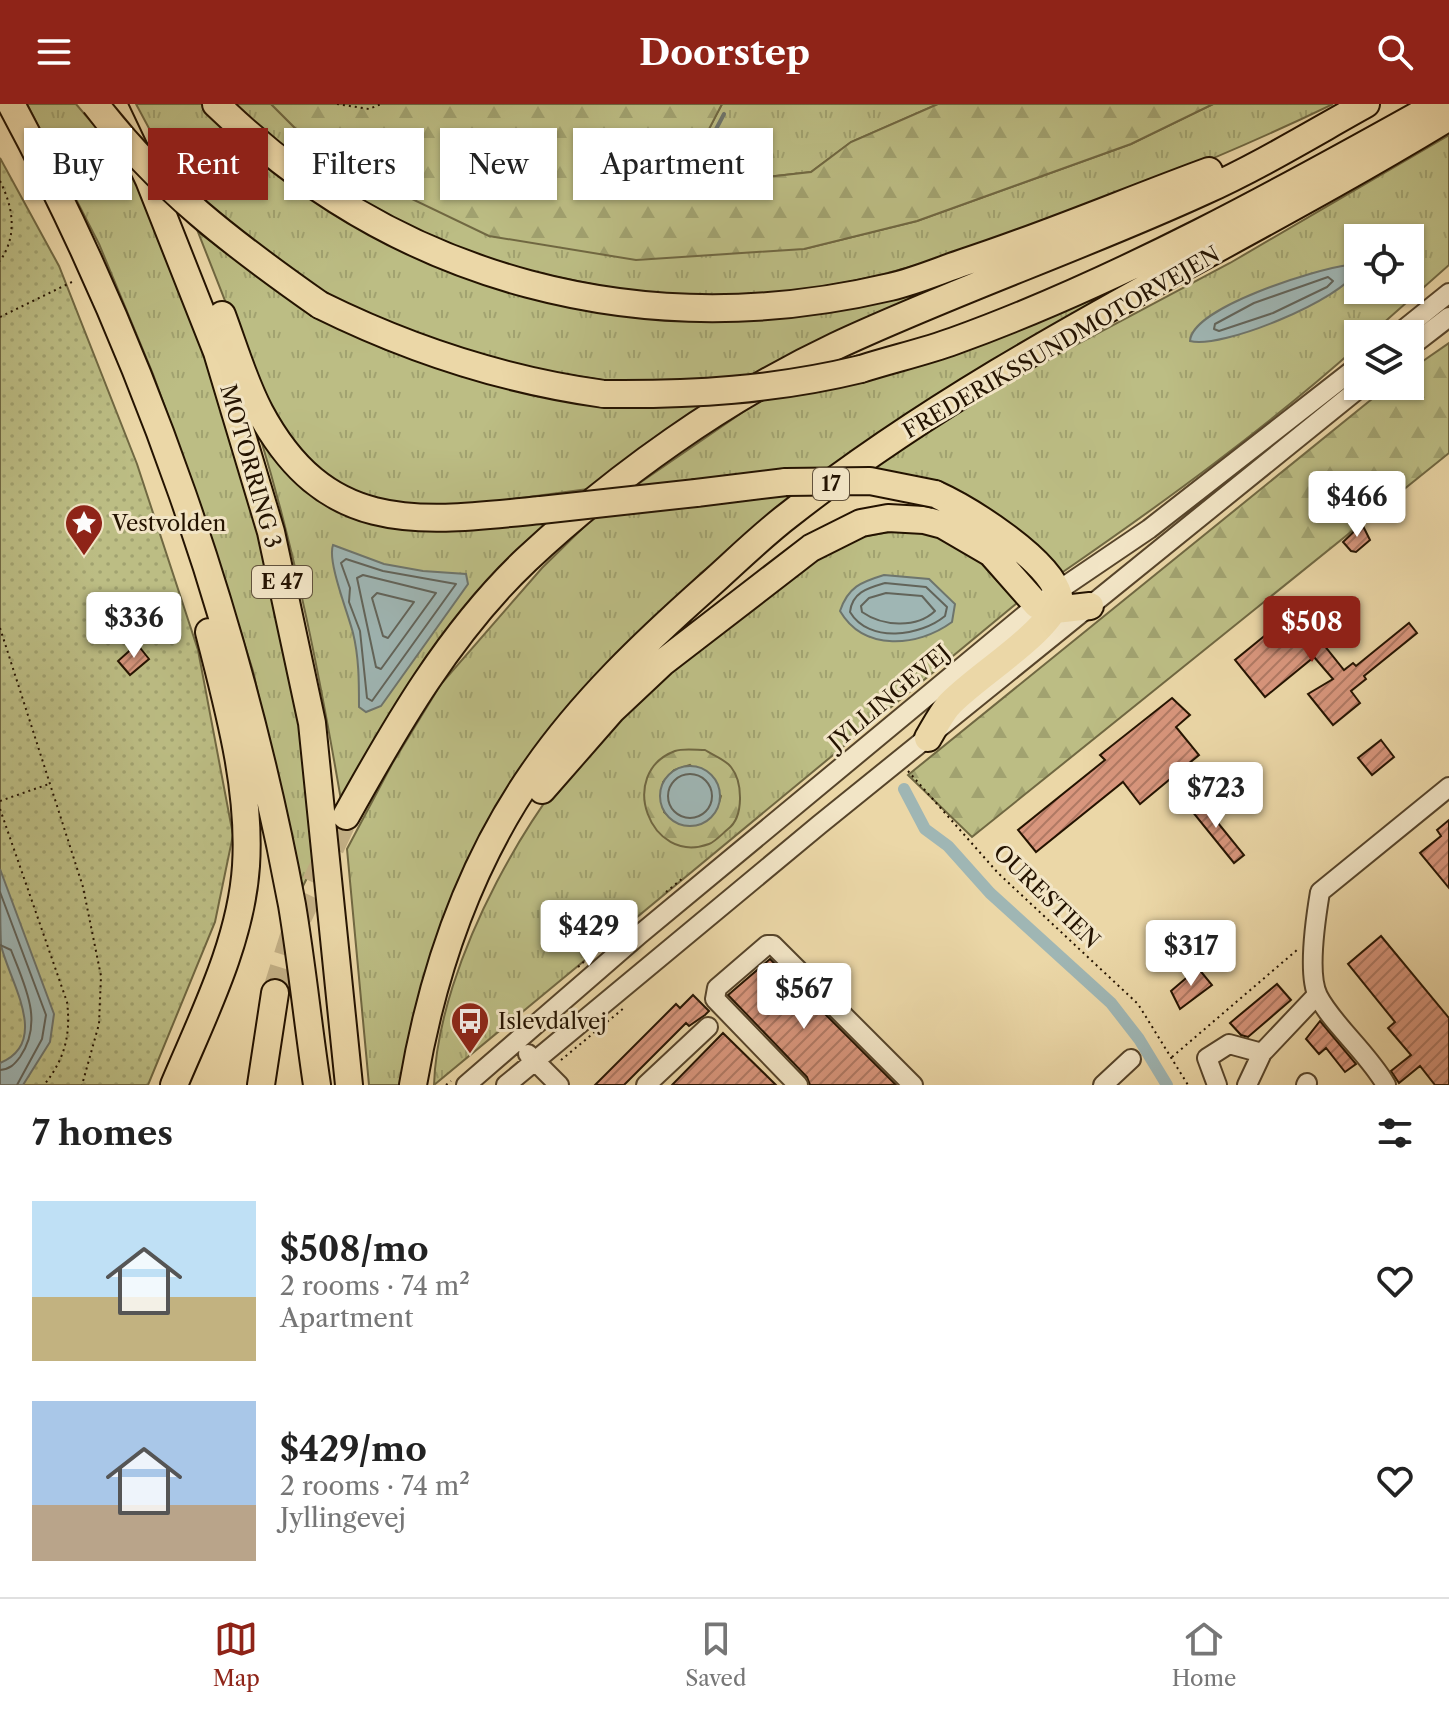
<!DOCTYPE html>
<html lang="en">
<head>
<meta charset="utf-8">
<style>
	body { margin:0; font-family:"Libre Caslon Text",serif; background:#f6f6f6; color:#222; height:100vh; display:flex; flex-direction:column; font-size:30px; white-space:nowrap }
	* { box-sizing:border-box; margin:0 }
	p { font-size:26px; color:#767676 }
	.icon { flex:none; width:44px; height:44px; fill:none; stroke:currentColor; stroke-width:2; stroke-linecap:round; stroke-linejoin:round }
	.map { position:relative; height:981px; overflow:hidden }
	.side { display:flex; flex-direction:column; background:#fff; flex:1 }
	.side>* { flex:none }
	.guide { position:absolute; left:24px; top:24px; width:800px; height:72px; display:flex; gap:16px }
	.controls { position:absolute; left:1344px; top:120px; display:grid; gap:16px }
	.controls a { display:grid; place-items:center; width:80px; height:80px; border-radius:0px; background:#fff; box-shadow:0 2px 6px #0004; font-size:40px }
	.price { position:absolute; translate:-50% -68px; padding:0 18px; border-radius:8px; background:#fff; color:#222; font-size:26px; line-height:52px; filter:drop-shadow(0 2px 4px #0008) }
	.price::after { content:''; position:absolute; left:50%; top:48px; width:24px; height:18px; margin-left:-12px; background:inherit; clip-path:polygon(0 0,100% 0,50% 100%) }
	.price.active { background:#8f2418; color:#fff }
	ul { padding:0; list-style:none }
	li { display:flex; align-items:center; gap:24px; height:200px; padding:0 32px }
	li span { display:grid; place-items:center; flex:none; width:224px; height:160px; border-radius:0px; color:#555 }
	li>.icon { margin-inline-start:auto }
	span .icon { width:96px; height:96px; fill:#fffc; stroke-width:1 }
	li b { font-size:34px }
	h2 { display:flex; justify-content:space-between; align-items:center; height:96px; padding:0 32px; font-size:34px }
	.chip { padding:0 28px; border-radius:0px; background:#fff; box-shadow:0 2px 6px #0004; font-size:28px; line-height:72px }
	.chip.active { background:#8f2418; color:#fff }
	header { display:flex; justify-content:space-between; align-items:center; height:104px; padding:0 32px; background:#8f2418; color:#fff; font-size:36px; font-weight:700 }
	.dock { display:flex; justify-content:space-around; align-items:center; height:112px; border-top:2px solid #e0e0e0; background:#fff; font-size:22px; color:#767676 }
	.dock a { display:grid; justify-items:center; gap:4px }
	.dock .active { color:#8f2418 }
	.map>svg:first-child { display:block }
	.grass { fill:url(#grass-tufts); stroke:#706842; stroke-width:2; fill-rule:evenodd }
	.forest { fill:url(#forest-firs); stroke:#706842; stroke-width:2; fill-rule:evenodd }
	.park { fill:url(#park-dots); stroke:#706842; stroke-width:2 }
	.water { fill:#9fb6b4; stroke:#6e756c; stroke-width:2 }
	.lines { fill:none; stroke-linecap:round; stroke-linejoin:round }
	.shore { stroke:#62645a; stroke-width:2 }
	.stream { stroke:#6e756c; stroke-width:4 }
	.canal { stroke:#9fb6b4; stroke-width:12 }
	.building { fill:url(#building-hatch); stroke:#241301; stroke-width:2 }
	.highway-tunnel { stroke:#c3b086; stroke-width:26; stroke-dasharray:26 13; stroke-linecap:butt }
	.minor-casing { stroke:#56442a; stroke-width:22 }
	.highway-casing { stroke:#241301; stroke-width:30 }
	.path { stroke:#241301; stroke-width:2; stroke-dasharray:2 4; stroke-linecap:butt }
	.minor { stroke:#f2e5c6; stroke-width:18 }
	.highway { stroke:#ebd7a7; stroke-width:26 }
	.highway-bridge-casing { stroke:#241301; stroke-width:30; stroke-linecap:butt }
	.highway-bridge { stroke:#ebd7a7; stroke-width:26 }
	.labels { text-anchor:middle; stroke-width:6; stroke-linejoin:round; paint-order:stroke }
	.shield { fill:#f2e5c6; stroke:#62523c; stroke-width:2 }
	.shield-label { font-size:20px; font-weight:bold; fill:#241301 }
	.street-label { font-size:22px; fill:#241301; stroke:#f2e5c6 }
	.poi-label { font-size:22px; fill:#241301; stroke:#f2e5c6; text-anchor:start }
</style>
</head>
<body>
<header><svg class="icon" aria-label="menu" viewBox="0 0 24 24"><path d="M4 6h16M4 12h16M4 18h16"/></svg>Doorstep<svg class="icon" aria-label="search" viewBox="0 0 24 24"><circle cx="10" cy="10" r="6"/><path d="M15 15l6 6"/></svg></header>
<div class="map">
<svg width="1449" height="981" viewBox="0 0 1449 981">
	<defs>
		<pattern id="grass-tufts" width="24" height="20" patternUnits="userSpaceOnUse" patternTransform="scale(2)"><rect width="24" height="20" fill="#bcbd84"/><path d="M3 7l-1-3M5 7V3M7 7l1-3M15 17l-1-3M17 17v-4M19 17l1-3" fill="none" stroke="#a1a270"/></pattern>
		<pattern id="forest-firs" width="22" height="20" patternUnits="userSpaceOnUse" patternTransform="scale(2)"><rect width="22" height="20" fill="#bcbd84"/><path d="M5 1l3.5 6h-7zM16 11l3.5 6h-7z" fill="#a1a270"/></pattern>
		<pattern id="park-dots" width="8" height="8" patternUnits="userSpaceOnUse" patternTransform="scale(2)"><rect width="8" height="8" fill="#bcbd84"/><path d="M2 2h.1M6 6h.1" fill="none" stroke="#a1a270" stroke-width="1.8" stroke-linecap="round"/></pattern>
		<pattern id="building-hatch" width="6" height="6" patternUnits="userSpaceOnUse" patternTransform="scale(2)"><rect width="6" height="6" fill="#d9967d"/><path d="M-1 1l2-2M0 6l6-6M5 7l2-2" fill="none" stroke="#b07964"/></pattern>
	</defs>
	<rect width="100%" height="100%" fill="#ebd7a7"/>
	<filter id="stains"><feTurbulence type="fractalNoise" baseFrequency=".0025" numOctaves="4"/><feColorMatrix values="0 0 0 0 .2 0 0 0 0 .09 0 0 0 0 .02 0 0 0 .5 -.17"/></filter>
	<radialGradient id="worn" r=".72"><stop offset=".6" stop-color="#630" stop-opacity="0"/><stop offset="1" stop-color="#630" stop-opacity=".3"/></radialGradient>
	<path class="grass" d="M 27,0 L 76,0 L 139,74 L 214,271 L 263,440 L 299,619 L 316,756 L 302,784 L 253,567 L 201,403 L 153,270 L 99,140 Z
		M 136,0 L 205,0 L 390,139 L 760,214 L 959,176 L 761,272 L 680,277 L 602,276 L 501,260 L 431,241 L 325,193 L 229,123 L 175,73 Z
		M 234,0 L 271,0 L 308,37 L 804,145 L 917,117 L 1131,40 L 1213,0 L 1333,0 C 1238,46 1142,85 1043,120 C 938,158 833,190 721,193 C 547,199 358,121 234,0 Z
		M 722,0 L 938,0 L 851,38 L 811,68 L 678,83 Z
		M 1449,31 L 1449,161 L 1371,230 L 1358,230 L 1358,242 C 1265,325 1163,399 1060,470 L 869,366 L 982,291 L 1230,159 ZM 1358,134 L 1410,134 L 1410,186 L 1358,186 Z
		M 1235,126 L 830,366 L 628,387 L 759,297 L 859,278 Z
		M 198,128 L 313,210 L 384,245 L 462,271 L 716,299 L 603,383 L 438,405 L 378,402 L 308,362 L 268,306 Z
		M 261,336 L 298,377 L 333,400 L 563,411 L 341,696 C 320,574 297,455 261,336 Z
		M 806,387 L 701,469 L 617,552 L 521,670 L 404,981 L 369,981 L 347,745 L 392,660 L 441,580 L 542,464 L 599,408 Z
		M 924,425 L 967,443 L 1017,499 L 434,981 C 438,859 534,687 624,605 C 654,578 688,554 719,529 C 754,501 805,453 847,438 C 872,429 898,427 924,425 Z"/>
	<path class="forest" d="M 271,0 L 722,0 L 679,83 L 811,68 L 851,38 L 938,0 L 1213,0 L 1131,40 L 917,117 L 804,145 L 636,156 L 489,132 L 339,60 L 308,37 Z
		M 1449,239 L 1449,349 L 972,733 L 908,671 L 1388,282 L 1410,282 L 1410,266 Z
		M 705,646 C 713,651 726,656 731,663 C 743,678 744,713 728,725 C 723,729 715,738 709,740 C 650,762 616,669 675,647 C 683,644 697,646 705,646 ZM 690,661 L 721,692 C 713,723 687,731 664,708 L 663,678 L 674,666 Z"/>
	<path class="park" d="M 0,54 L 59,162 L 137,360 L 198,546 L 233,731 L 215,818 L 148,981 L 0,981 Z"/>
	<path class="water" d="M 1348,161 L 1357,166 C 1344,195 1220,246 1190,237 C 1192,203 1317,165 1348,161 Z
		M 333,441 L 384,460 L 423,467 L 466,470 L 468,480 L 381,602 L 366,608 L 359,603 C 359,578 359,553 353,529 C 348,509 327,457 333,441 Z
		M 884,471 L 929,475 L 955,500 L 952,518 C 918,543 864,548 840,507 C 848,483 861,478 884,471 Z
		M660 692a30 30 0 1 1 60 0a30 30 0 1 1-60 0Z
		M 0,765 L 54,910 L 50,938 L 23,981 L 0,981 L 0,959 C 52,938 8,875 1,841 C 0,818 0,789 0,765 Z"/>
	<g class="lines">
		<path class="shore" d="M 1328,173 L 1333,177 L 1327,183 L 1273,209 L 1219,227 L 1214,225 L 1215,220 L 1254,199 Z
			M 346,455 L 383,467 L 456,480 L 372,597 L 367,594 L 360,527 L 349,498 L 350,484 L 341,459 Z
			M 363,471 L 436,489 L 381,565 L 376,563 L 357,474 Z
			M 885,479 L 926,483 L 947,503 L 945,512 C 921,532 869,540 850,508 C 852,488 868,484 885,479 Z
			M 377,489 L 414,498 L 388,534 L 383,532 L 372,494 Z
			M 886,489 L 922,492 L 935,507 C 916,525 882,522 862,508 L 861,502 L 869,494 Z
			M668 692a22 22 0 1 1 44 0a22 22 0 1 1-44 0Z
			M 0,788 L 46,911 L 42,935 L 17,981
			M 0,841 L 11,846 C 25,882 44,918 20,953 C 14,961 10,965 0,966"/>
		<path class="stream" d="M 679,78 L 704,48 L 724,10"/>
		<path class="canal" d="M 904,685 L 925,725 L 948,742 L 990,789 L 1111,899 L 1139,935 L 1167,981"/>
	</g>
	<path class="building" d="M 1362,420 L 1370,436 L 1356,448 L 1351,447 L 1343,438 Z
		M 1296,506 L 1344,566 L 1353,559 L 1356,562 L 1409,519 L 1417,529 L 1364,572 L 1366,575 L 1351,587 L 1360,599 L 1333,621 L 1308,590 L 1333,575 L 1314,553 L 1265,593 L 1235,556 Z
		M 137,540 L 149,555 L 130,571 L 118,557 Z
		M 1172,594 L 1190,611 L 1176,623 L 1199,651 L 1140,700 L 1123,678 L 1036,748 L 1018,726 L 1105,656 L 1100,651 Z
		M 1381,636 L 1394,653 L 1372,671 L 1358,654 Z
		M 1197,693 L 1244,751 L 1234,759 L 1187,701 Z
		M 1449,716 L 1449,784 L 1420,749 L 1441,732 L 1437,726 Z
		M 1381,832 L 1449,914 L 1449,981 L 1435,981 L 1420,962 L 1399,979 L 1391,967 L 1411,951 L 1388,924 L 1395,918 L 1348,860 Z
		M 770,855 L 896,981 L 810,981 L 807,973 L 728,891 Z
		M 1198,864 L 1212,881 L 1180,905 L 1171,887 Z
		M 1277,880 L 1291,896 L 1248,933 L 1241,931 L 1230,919 Z
		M 693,891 L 709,907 L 705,911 L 689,922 L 686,919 L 624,981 L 595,981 L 676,900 L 680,904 Z
		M 1320,917 L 1356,960 L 1345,968 L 1326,944 L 1319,950 L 1306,935 Z
		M 723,929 L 776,981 L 672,981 Z"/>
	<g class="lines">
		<path class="highway-tunnel" d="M 275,889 L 299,813 L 346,712"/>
		<defs>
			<path id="minor" d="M 1398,230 L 1449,189
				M 1410,243 L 1449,213
				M 528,950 L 559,981
				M 466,981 L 639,831 L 1037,501 L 1149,425 L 1358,262
				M 506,981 L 819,721 L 1362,282
				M 646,981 L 708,923
				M 798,981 L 715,895 L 717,884 L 767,841 L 773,841 L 913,981
				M 1103,981 L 1131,955
				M 1217,981 L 1207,954 L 1229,940 L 1262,949
				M 1247,981 L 1262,949 L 1317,891
				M 1306,981 L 1307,979
				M 1386,981 C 1368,949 1332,920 1318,892 C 1307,870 1316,812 1320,788 L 1449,683"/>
			<path id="highway" d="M 11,0 C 145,249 240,523 292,801 C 302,861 308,921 317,981
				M 113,0 L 149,76 L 217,248 L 271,428 L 312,619 L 349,981
				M 216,0 C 398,178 643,241 890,183 C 916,177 941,166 965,158 C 1048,131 1127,97 1209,67
				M 320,201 C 411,246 503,276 604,290
				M 222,211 C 234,243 244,278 260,308 C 327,433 420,418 541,406
				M 861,265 C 892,255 924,248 954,237 C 1118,178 1286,85 1438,0
				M 696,389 L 786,378
				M 928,634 C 934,624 940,612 948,602 C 971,575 1056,525 1059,492 C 1049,455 968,405 935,390
				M 542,686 L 612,606 L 662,559 L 811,444 L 861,419 L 888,414 L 924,416 L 943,421 L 991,449 L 1037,501 L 1055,506 L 1090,502
				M 346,712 C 396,622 450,528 526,456 C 617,371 724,295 836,242 C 956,186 1082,143 1202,88 C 1258,63 1312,30 1366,0
				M 174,981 C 203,912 241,838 246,762 C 251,684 228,603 209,528
				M 261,981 L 275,889
				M 413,981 C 432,869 469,760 535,666 C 583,597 644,539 707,483 C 734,459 761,432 790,410 C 992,251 1231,146 1449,13"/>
		</defs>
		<use href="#minor" class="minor-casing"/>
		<use href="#highway" class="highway-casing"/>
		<path class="path" d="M 337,0 L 369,5 L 381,0
			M 0,77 C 13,103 18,131 0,157
			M 0,213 L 74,177
			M 0,524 L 83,783 L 101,872 L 99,920 L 82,981
			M 908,667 L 998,769 L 1138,900 L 1188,981
			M 0,697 L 49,680
			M 0,705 L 67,898 C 71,930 65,955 44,981
			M 666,788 L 683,774
			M 578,863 L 588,854
			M 1172,953 L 1297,846
			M 561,956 L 624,904
			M 446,981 L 451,977"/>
		<use href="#minor" class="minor"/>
		<use href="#highway" class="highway"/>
		<defs>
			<path id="highway-bridge" d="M 95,0 C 160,85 233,140 320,201
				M 604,290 C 692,291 775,286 861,265
				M 786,378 L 870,377 L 935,390
				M 541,406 L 696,389"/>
		</defs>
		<use href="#highway-bridge" class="highway-bridge-casing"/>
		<use href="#highway-bridge" class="highway-bridge"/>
	</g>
	<defs>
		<symbol id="sight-pin" viewBox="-11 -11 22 30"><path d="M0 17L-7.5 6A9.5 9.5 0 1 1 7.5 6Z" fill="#8f2418" stroke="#f2e5c6"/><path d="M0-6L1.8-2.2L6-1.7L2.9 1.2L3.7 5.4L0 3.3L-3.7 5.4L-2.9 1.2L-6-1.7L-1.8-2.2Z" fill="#fff"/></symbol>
		<symbol id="bus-pin" viewBox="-11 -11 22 30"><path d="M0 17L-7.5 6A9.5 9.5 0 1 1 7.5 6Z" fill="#8f2418" stroke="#f2e5c6"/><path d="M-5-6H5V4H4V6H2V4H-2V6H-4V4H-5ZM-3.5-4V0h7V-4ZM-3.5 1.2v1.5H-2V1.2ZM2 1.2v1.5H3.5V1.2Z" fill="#fff"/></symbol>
	</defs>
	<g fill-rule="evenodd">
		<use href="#sight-pin" x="62" y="397" width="44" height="60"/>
		<use href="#bus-pin" x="448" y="895" width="44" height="60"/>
	</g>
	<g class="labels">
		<g class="shield">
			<rect x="813" y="364" width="36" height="32" rx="6"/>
			<rect x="252" y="462" width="60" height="32" rx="6"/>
		</g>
		<g class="shield-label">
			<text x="831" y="387">17</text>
			<text x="282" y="485">E 47</text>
		</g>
		<g class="street-label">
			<text transform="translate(1061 238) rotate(-30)" y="8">FREDERIKSSUNDMOTORVEJEN</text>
			<text transform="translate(251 362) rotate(74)" y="8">MOTORRING 3</text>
			<text transform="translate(889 593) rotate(-40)" y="8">JYLLINGEVEJ</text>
			<text transform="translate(1047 792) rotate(44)" y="8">OURESTIEN</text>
		</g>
		<g class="poi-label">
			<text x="112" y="427">Vestvolden</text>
			<text x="498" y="925">Islevdalvej</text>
		</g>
	</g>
	<rect width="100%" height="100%" filter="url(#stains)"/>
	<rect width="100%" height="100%" fill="url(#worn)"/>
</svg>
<div class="controls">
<a><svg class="icon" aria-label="locate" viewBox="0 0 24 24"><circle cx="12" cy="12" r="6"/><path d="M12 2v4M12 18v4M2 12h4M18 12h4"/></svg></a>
<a><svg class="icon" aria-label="layers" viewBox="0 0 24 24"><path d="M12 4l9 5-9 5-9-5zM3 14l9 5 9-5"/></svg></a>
</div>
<b class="price" style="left:1357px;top:435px">$466</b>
<b class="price" style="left:134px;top:556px">$336</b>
<b class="price active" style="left:1312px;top:560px">$508</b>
<b class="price" style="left:1216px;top:726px">$723</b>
<b class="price" style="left:589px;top:864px">$429</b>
<b class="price" style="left:1191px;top:884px">$317</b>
<b class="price" style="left:804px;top:927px">$567</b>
<div class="guide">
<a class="chip">Buy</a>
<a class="chip active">Rent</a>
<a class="chip">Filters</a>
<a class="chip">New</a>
<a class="chip">Apartment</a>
</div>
</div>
<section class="side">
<h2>7 homes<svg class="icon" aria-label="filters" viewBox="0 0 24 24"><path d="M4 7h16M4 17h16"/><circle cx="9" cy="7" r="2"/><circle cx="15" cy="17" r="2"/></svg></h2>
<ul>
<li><span style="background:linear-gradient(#bfe0f5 60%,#c2b280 0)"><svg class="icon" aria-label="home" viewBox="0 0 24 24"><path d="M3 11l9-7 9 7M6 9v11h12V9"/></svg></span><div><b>$508/mo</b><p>2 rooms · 74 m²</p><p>Apartment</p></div><svg class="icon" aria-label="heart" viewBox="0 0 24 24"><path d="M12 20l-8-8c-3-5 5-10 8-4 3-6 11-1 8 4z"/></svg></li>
<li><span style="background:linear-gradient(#a9c7e8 65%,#b9a48a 0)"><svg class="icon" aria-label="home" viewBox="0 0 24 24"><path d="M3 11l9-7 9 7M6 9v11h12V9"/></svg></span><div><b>$429/mo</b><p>2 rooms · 74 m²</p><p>Jyllingevej</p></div><svg class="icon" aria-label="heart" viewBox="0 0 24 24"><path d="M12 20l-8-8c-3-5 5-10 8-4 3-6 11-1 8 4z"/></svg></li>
</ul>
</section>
<nav class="dock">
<a class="active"><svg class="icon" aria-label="map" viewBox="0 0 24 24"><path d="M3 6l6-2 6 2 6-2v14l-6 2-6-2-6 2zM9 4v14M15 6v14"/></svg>Map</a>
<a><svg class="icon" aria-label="saved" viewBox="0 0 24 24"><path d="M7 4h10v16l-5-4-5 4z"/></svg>Saved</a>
<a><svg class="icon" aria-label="home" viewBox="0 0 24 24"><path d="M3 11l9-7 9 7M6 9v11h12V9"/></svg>Home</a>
</nav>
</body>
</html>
